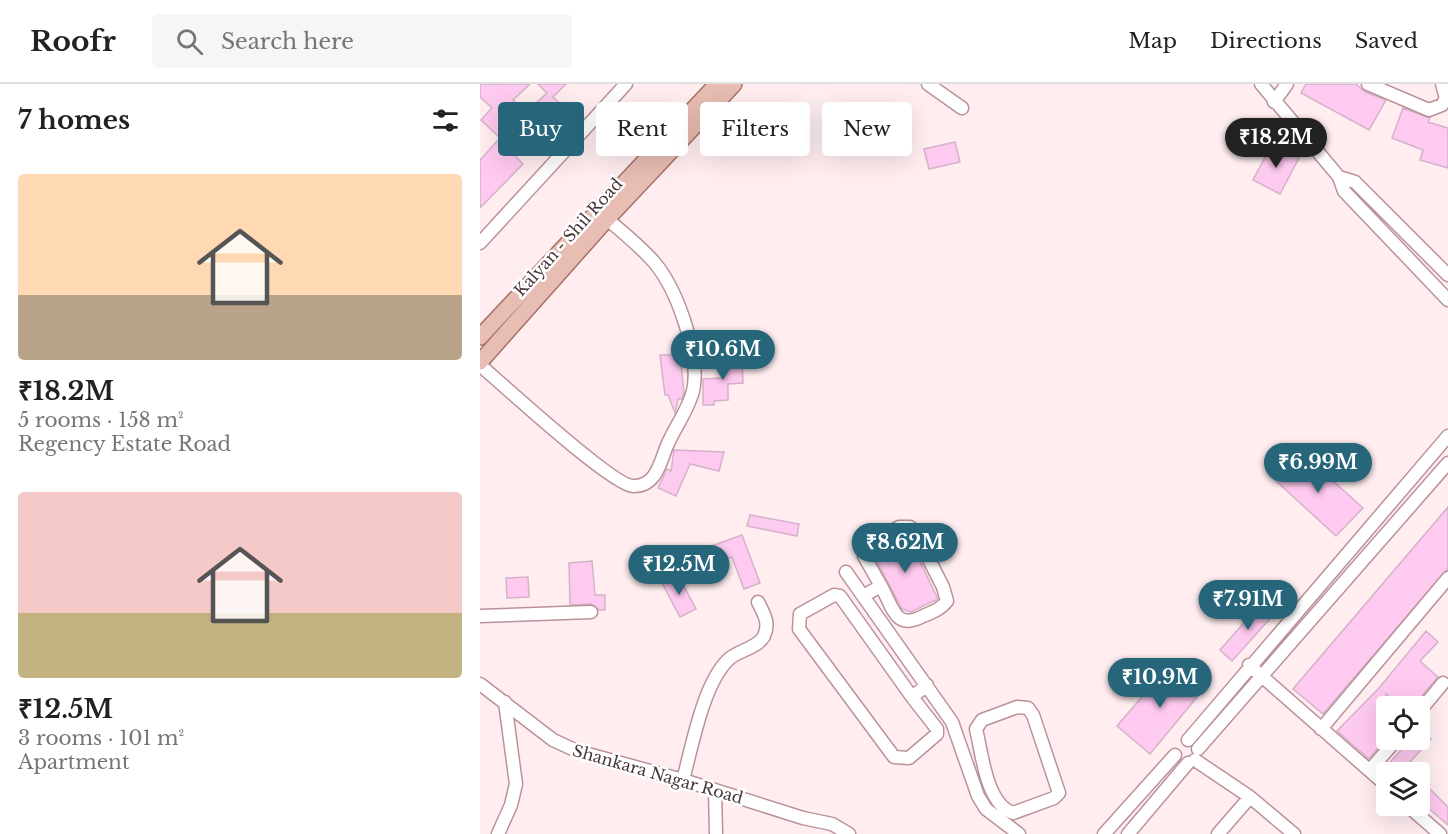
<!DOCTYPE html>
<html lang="en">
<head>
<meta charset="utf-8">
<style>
	body { margin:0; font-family:"Libre Baskerville",serif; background:#f6f6f6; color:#222; height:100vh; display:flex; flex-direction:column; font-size:22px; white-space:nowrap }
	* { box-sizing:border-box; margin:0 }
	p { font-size:20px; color:#767676 }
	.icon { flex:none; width:33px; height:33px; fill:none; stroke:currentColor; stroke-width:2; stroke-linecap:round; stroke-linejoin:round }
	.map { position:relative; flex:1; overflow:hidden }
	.sheet { display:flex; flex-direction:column; background:#fff; width:480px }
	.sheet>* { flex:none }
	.banner { position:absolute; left:18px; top:18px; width:570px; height:54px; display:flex; gap:12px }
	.fabs { position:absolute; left:896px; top:612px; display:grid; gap:12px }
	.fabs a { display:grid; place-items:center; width:54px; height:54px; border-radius:6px; background:#fff; box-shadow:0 6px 24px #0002; font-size:30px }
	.price { position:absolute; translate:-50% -51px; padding:0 14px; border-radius:21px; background:#26657a; color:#fff; font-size:20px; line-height:39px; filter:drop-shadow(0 2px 3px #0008) }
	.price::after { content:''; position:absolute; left:50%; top:36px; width:18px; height:14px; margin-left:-9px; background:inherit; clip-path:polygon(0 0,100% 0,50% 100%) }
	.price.current { background:#222; color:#fff }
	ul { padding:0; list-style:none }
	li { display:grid; align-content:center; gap:12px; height:318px; padding:0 18px }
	li span { display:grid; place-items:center; height:186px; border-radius:6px; color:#555 }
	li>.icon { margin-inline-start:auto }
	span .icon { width:108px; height:108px; fill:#fffc; stroke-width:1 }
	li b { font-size:26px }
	h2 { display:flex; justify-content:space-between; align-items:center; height:72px; padding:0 18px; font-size:26px }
	.pill { padding:0 21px; border-radius:6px; background:#fff; box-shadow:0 6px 24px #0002; font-size:21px; line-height:54px }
	.pill.current { background:#26657a; color:#fff }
	header { display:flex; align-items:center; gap:36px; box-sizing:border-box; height:84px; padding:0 30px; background:#fff; border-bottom:2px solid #e0e0e0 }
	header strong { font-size:28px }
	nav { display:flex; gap:33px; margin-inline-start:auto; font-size:21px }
	.search { width:420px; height:54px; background:#f6f6f6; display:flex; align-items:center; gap:15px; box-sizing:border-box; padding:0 21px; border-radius:6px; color:#767676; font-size:22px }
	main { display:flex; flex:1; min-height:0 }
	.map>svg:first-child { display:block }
	.building { fill:#fecaef; stroke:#d4b2ca; stroke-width:1.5 }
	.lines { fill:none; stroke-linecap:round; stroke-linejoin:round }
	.minor-casing { stroke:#ba929a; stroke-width:15 }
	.major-casing { stroke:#a67268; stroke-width:18 }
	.minor { stroke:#fff; stroke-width:12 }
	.major { stroke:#e8bdb3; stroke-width:15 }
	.labels { text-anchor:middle; stroke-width:5; stroke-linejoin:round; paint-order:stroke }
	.street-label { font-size:16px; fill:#48373a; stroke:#fff }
</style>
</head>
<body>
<header>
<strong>Roofr</strong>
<div class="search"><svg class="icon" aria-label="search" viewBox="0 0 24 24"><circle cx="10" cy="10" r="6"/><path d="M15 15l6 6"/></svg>Search here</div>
<nav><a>Map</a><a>Directions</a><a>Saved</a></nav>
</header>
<main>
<section class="sheet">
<h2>7 homes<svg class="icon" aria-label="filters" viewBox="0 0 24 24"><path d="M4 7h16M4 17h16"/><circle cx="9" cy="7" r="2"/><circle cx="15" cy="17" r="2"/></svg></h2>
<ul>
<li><span style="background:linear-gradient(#ffd9b3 65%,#b9a48a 0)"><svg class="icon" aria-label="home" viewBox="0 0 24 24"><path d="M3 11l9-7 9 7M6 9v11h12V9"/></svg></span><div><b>₹18.2M</b><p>5 rooms · 158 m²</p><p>Regency Estate Road</p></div></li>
<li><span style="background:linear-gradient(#f6c9c9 65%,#c2b280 0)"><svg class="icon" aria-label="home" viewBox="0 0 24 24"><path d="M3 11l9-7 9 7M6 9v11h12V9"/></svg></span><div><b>₹12.5M</b><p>3 rooms · 101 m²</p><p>Apartment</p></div></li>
</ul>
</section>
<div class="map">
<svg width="968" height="750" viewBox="0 0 968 750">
	<rect width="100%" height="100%" fill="#ffedf0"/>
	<path class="building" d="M 0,0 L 50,0 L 33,16 L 46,28 L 67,9 L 58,0 L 86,0 L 73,13 L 91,30 L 71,50 L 74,53 L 62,65 L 45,49 L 29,66 L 43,80 L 0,124 L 0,76 L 20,54 L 1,36 L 12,24 L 0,13 Z
		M 826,0 L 876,0 L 885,8 L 906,16 L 889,46 L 821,9 Z
		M 923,24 L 950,34 L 948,38 L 968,44 L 968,84 L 940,76 L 943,66 L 912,54 Z
		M 475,58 L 480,78 L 449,85 L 444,65 Z
		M 792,60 L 819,74 L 800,110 L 773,96 Z
		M 180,271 L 200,271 L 204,308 L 202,315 L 198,315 L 195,329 L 188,311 L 185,311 Z
		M 262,274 L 263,299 L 248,300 L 248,316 L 234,317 L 234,321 L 223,321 L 223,295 L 242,294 L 241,275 Z
		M 194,366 L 244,368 L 239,387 L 210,380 L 196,412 L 178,404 L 187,385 L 191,387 Z
		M 820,367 L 883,424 L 856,452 L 794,395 Z
		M 968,423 L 968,484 L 843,630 L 813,605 Z
		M 270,431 L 319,440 L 317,452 L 267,442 Z
		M 262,451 L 280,499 L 264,505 L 252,473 L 235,479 L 229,463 Z
		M 421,451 L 428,453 L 458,515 L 431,528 L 422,525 L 393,470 Z
		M 112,477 L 115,511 L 125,511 L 125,526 L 119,526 L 111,520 L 90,521 L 89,479 Z
		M 198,491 L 216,525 L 200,533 L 182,499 Z
		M 48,493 L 49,513 L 27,514 L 26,494 Z
		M 783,517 L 795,529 L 752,577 L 740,566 Z
		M 946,547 L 958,558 L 940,577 L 958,593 L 933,622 L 920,622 L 906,610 L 906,655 L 889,675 L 857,647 L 899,604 Z
		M 690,580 L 722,607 L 670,670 L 637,642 Z
		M 939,644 L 951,655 L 929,679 L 937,688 L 910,688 L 905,684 L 930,656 L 939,656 Z
		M 939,690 L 950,700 L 948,703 L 968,723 L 968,741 L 939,716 Z"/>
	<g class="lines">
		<defs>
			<path id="minor" d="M 448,0 L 482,24
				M 781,0 L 859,93 L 875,98 L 968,191
				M 888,0 L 949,26 L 962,21 L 966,14 L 962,0
				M 794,18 L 807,0
				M 859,93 L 864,107 L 968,216
				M 0,159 L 146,0
				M 0,281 C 23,301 133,402 153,402 C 175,403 180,380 186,364 C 194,344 208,327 213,307 C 221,272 197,205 174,178 C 160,162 144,149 127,135
				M 366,488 L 472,638 L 498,712 L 506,725 L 539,750
				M 383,512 L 401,502 L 384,472 L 385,464 L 419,443 L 430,443 L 435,448 L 463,503 L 467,517 C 461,525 453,528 443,532 C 415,547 413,523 401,502
				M 0,532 L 111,528
				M 769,581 L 906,701
				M 0,600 L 73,656 L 97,667 L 203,696 L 323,734 L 352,740 L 369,750
				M 432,613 L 360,512 L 354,511 L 320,530 L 319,545 L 414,673 L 429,674 L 457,650 L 457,645 L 432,613 L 447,601
				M 537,623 L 548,624 L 553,631 L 579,709 L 574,714 L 533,729 C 506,720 502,669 496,645 L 502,636 Z
				M 939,628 L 963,599
				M 841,645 L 968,494
				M 708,656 L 968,352
				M 718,665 L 968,379
				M 715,676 L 770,713 L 814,750
				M 890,686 L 916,656
				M 203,696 C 212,663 223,599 249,575 C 259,566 278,564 284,552 C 290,539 284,530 278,518
				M 235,706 L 236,750
				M 928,722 L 960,750
				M 18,750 L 31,721 L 36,700 L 25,618
				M 624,750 L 695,671
				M 648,750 L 708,679
				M 738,750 L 770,713"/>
			<path id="major" d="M 0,253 L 237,0
				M 0,278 L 127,135 L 254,0"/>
		</defs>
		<use href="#minor" class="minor-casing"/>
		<use href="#major" class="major-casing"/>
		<use href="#minor" class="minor"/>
		<use href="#major" class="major"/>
	</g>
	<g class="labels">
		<g class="street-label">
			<text transform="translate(88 153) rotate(-48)" y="6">Kalyan - Shil Road</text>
			<text transform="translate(178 690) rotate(16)" y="6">Shankara Nagar Road</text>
		</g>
	</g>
</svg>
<div class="fabs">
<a><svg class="icon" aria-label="locate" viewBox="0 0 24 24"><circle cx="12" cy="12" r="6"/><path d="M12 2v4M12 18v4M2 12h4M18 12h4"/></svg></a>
<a><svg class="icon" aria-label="layers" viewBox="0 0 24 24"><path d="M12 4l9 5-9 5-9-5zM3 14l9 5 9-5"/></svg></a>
</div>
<b class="price current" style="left:796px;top:85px">₹18.2M</b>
<b class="price" style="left:243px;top:297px">₹10.6M</b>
<b class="price" style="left:838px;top:410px">₹6.99M</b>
<b class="price" style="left:425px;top:490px">₹8.62M</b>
<b class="price" style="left:199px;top:512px">₹12.5M</b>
<b class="price" style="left:768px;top:547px">₹7.91M</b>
<b class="price" style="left:680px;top:625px">₹10.9M</b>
<div class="banner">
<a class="pill current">Buy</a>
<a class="pill">Rent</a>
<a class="pill">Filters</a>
<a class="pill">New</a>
</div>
</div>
</main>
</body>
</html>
